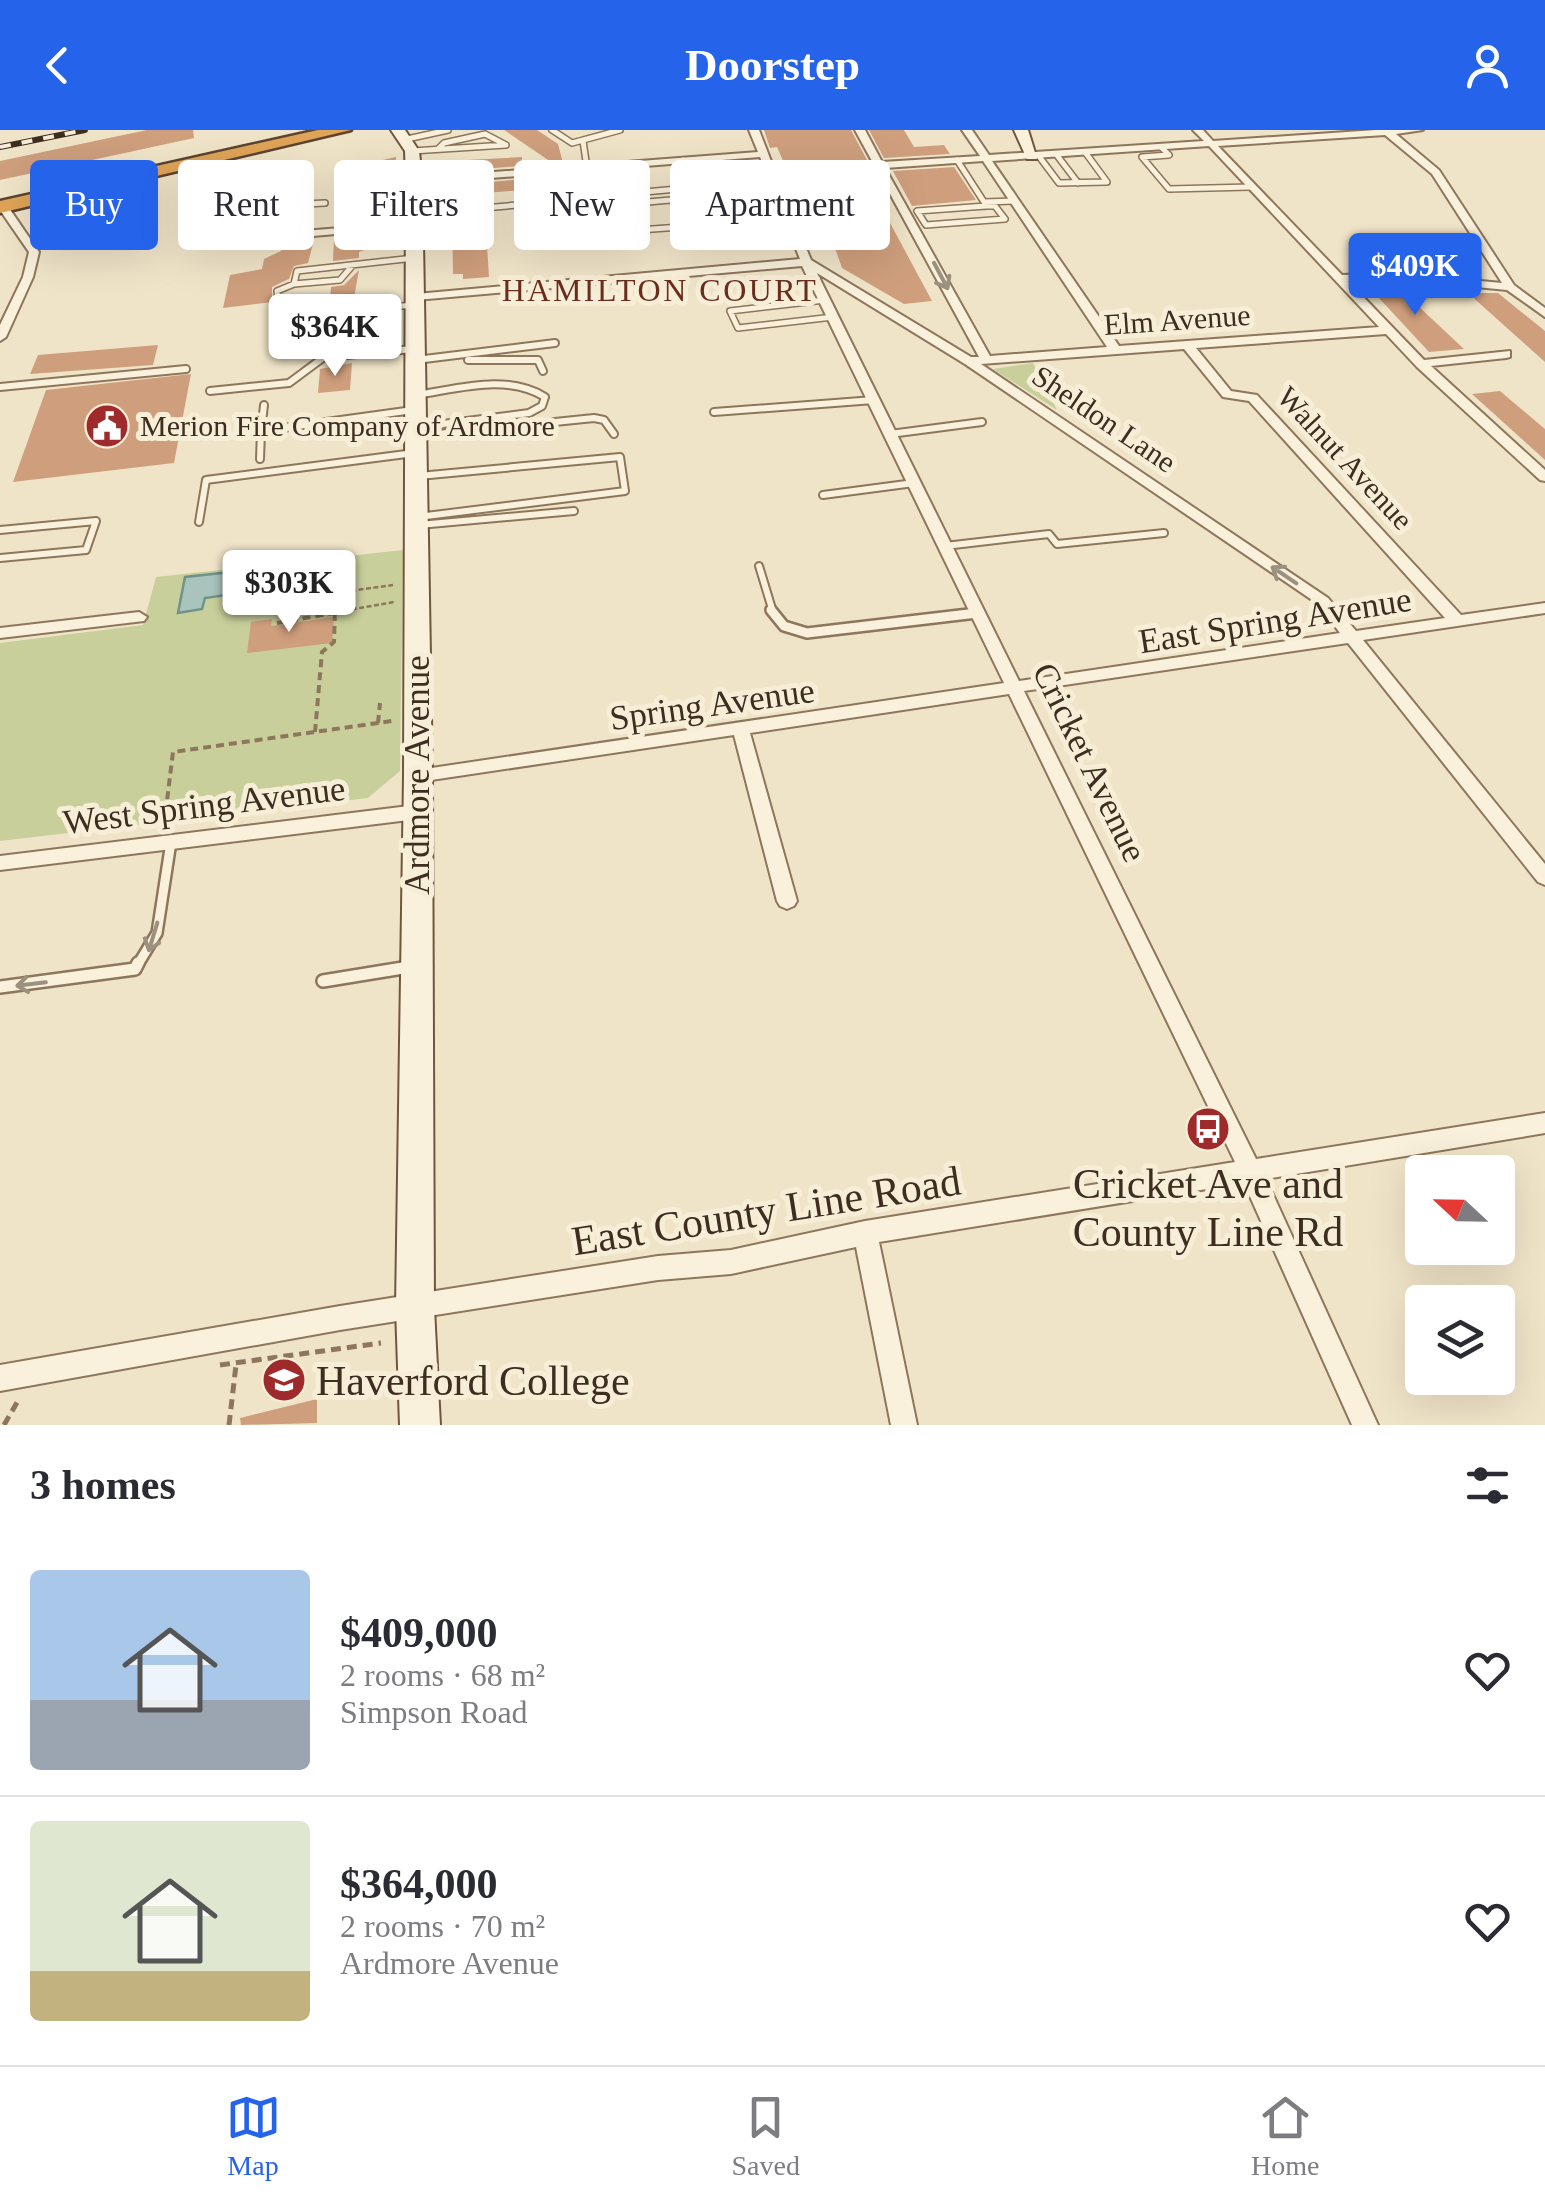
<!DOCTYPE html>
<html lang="en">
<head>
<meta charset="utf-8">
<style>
	body { margin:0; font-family:Georgia,serif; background:#f2f2f3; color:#2b2b33; height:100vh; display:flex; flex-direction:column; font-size:38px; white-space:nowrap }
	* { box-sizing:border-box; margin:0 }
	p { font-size:32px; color:#7c7c81 }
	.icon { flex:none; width:55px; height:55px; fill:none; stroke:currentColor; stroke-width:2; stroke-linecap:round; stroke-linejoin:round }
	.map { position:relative; height:1295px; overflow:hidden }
	.side { display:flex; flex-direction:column; background:#fff; flex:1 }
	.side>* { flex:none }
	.hud { position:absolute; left:30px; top:30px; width:1000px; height:90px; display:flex; gap:20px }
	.needle { width:65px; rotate:292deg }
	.fabs { position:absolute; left:1405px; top:1025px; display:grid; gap:20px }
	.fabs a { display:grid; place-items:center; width:110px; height:110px; border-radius:10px; background:#fff; box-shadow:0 10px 40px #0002; font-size:50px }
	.price { position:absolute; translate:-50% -85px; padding:0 22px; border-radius:10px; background:#fff; color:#222; font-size:32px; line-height:65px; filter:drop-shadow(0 2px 5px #0008) }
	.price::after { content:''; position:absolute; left:50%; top:60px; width:30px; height:22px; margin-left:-15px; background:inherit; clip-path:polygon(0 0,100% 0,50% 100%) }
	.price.current { background:#2563eb; color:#fff }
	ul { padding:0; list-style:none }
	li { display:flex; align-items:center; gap:30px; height:250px; padding:0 30px }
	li+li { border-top:2px solid #e1e1e2 }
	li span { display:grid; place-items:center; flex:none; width:280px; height:200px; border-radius:10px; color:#555 }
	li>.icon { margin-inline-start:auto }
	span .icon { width:120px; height:120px; fill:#fffc; stroke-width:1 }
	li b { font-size:42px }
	h2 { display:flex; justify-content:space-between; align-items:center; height:120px; padding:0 30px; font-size:42px }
	.chip { padding:0 35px; border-radius:10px; background:#fff; box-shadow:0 10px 40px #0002; font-size:35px; line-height:90px }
	.chip.current { background:#2563eb; color:#fff }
	header { display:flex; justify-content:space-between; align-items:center; height:130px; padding:0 30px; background:#2563eb; color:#fff; font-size:45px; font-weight:700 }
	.tabs { display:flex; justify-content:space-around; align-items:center; height:140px; border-top:2px solid #e1e1e2; background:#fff; font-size:28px; color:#7c7c81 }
	.tabs a { display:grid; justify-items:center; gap:5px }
	.tabs .current { color:#2563eb }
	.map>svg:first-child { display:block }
	.green { fill:#c9cf9b }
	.water { fill:#a9c4bc; stroke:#6f938a; stroke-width:2.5 }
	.building { fill:#cf9f7d }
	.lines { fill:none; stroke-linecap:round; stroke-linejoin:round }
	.lane-far3-casing { stroke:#8d765c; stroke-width:8 }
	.lane-far2-casing { stroke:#8d765c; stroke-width:10 }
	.lane-far1-casing { stroke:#8d765c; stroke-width:14 }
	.lane-casing { stroke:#8d765c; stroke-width:16 }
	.street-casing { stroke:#8d765c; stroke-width:4 }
	.secondary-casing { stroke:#6f573f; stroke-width:4 }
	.highway-casing { stroke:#5b4430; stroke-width:5 }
	.path-far2 { stroke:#8d765c; stroke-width:2.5; stroke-dasharray:5 2.5; stroke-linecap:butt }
	.path-far1 { stroke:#8d765c; stroke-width:4; stroke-dasharray:8 5; stroke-linecap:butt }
	.path { stroke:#8d765c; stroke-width:5; stroke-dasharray:10 6; stroke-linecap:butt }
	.lane-far3 { stroke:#faf1dc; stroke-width:5 }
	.lane-far2 { stroke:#faf1dc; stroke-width:6 }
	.lane-far1 { stroke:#faf1dc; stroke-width:9 }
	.lane { stroke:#faf1dc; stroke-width:11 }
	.street { fill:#faf1dc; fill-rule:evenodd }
	.secondary { fill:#faf1dc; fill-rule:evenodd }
	.highway { fill:#e0a458; fill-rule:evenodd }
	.rail-casing { stroke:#3d2e20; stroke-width:6 }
	.rail { stroke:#f7eed8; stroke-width:4; stroke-dasharray:11; stroke-linecap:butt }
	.oneway { stroke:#9c907e }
	.labels { text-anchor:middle; stroke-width:10; stroke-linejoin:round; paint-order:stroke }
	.far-street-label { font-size:30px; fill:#3d2e20; stroke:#f7eed8 }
	.far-poi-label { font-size:30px; fill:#3d2e20; stroke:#f7eed8; text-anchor:start }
	.far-neighbourhood-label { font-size:32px; letter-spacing:2.5px; fill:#6b2e1e; stroke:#f7eed8 }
	.street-label { font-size:35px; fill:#3d2e20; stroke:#f7eed8 }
	.near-poi-label { font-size:42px; fill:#3d2e20; stroke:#f7eed8 }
	.near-street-label { font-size:42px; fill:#3d2e20; stroke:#f7eed8 }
</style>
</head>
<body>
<header><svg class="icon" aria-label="back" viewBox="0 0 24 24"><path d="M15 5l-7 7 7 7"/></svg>Doorstep<svg class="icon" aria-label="person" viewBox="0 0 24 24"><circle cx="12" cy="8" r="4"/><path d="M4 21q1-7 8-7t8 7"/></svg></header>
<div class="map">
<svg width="1545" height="1295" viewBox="0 0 1545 1295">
	<rect width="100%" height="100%" fill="#f0e4c8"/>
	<path class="green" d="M 1033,233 L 1057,280 L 993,239 Z
		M 403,420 L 400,641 L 368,668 L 0,711 L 0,513 L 143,495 L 156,447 Z"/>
	<path class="water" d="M 250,440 L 247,462 L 205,468 L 202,479 L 178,483 L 185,447 Z"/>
	<path class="building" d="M 147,0 L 193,0 L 194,8 L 0,50 L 0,31 Z
		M 504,0 L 537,0 L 558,14 L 563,33 L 554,34 Z
		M 764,0 L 851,0 L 867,30 L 785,35 L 777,17 L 770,18 Z
		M 869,0 L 904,0 L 914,17 L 944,15 L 950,24 L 884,28 Z
		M 396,27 L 396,56 L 384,57 L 381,89 L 335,95 L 337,70 L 360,68 L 361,35 Z
		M 522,27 L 522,36 L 467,40 L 467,30 Z
		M 954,37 L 976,70 L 912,76 L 893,41 Z
		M 524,49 L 525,60 L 484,63 L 484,72 L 468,73 L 468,54 Z
		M 485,84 L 489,147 L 463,149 L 463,144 L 453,144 L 452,90 Z
		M 876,91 L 889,91 L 932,171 L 904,174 L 842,138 L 827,95 Z
		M 368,105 L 367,119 L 359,122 L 359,128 L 333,131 L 334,108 Z
		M 314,110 L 308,133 L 294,136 L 289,149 L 272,157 L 272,172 L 223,178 L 230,145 L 262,139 L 264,129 L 281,121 L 283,112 Z
		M 359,140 L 354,168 L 330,170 L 331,157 L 344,155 Z
		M 1396,153 L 1416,174 L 1464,219 L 1429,222 L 1366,154 Z
		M 1468,163 L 1498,163 L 1545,201 L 1545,232 Z
		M 158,215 L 153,235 L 30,244 L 38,225 Z
		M 352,233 L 350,260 L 318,263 L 320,239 Z
		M 191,244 L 174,333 L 13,352 L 46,260 Z
		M 1500,261 L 1545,299 L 1545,330 L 1472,264 Z
		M 334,487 L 332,513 L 247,523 L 251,492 L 272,489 L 271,496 Z
		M 317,1269 L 317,1293 L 241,1295 L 240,1288 Z"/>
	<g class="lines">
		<defs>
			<path id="lane-far3" d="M 552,0 L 572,13 L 620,0
				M 407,9 L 448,0
				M 583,11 L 587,38
				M 1161,17 L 1169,25 L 1142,27 L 1169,59 L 1250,57
				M 412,21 L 506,15 L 485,4 L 444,13 L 438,19
				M 1056,24 L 1078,53
				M 1038,25 L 1059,53 L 1107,52 L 1085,22
				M 683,30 L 690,47
				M 957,30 L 984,72 L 1014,71
				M 700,57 L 704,67 L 603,76 L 601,66 L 776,50
				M 984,72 L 986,76
				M 986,76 L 995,76 L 1005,89 L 926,95 L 917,81 Z
				M 788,82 L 875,76 L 881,88
				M 414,84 L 575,70
				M 624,101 L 695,96 L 692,79 L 784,70
				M 300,104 L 300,91 L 280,93 L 285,75 L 325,73
				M 353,135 L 340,150 L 294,154 L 297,141 L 414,128
				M 825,170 L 730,181 L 738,198 L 833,187
				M 279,177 L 277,161 L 294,154
				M 302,184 L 415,175"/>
			<path id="lane-far2" d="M 416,230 L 555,213
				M 468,230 L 538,230 L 543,241
				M 0,257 L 186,239
				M 210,261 L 289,253 L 324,227 L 413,219
				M 416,265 C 458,259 506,243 545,267 L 542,276 L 529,283 L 419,297
				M 264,275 L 261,301 L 413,280
				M 714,282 L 874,270
				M 890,304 L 982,292
				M 419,306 L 594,288 L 604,290 L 614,304
				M 260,329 L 261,301
				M 823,365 L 914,353
				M 418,387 L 625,361 L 620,327 L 419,346
				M 199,392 L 206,350 L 414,323
				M 419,395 L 574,381
				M 0,400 L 96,391 L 86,420 L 0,428
				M 945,416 L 1049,404 L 1057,414 L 1164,403
				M 759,436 L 773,482"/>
			<path id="lane-far1" d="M 771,480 L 784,496 L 807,503 L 977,483
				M 137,836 L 157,803 L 171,712"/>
			<path id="lane" d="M 323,851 L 409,837
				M 0,857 L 135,839 L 138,833"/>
			<path id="street" d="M 749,0 L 759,0 L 774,39 L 873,33 L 855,0 L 865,0 L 882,32 L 980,26 L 962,0 L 972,0 L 989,25 L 1204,11 L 1193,0 L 1203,0 L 1213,11 L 1376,0 L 1423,0 L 1396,4 L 1439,40 L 1514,155 L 1545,178 L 1545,187 L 1507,160 L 1394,149 L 1348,151 L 1424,230 L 1510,221 L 1510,227 L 1506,228 L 1431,236 L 1545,340 L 1545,351 L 1540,350 L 1417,237 L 1386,204 L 1196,218 L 1231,261 L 1257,265 L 1461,485 L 1545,473 L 1545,483 L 1363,510 L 1545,734 L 1545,755 L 1538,752 L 1348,513 L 1024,561 L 1256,1029 L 1545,983 L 1545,1003 L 1266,1049 L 1378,1295 L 1352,1295 L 1244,1053 L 879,1112 L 917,1295 L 891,1295 L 856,1117 L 731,1144 L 658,1150 L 340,1200 L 0,1261 L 0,1235 L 340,1176 L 658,1126 L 731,1120 L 865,1091 L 1235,1032 L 1009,564 L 750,603 L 797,771 L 794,776 L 787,779 L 780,776 L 777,771 L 734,605 L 418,652 L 409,646 L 418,640 L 1004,553 L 802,136 L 416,170 L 410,167 L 416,164 L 800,129 L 760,27 L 414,54 L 409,51 L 414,48 L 758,22 ZM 1385,5 L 1432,44 L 1502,153 L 1394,143 L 1342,145 L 1218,16 ZM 1209,16 L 1379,197 L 1119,216 L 992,31 ZM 983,31 L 1107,217 L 990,226 L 885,38 ZM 876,38 L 979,227 L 971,227 L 811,130 L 776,45 ZM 817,143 L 965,234 L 1318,474 L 1340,503 L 1019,551 ZM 1184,219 L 1223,267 L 1249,271 L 1445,488 L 1356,501 L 1328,468 L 981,234 Z
				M 3,74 L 7,75 L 39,122 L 33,147 L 6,207 L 0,211 L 0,195 L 23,147 L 29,122 L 0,80 L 0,75 Z
				M 414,92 L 418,93 L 418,97 L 253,111 L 248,108 L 253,105 Z
				M 139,482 L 147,487 L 144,491 L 0,508 L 0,498 Z
				M 417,675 L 423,677 L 426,682 L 423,687 L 417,689 L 0,740 L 0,726 Z"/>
			<path id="secondary" d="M 391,0 L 405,0 L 419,21 L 422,51 L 432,646 L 434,1178 L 440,1295 L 400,1295 L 396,1178 L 404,646 L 406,51 L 405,21 Z
				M 1014,0 L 1028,0 L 1037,29 L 1027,29 Z"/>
			<path id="highway" d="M 318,0 L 351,0 L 0,83 L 0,71 Z"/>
		</defs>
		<use href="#lane-far3" class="lane-far3-casing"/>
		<use href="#lane-far2" class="lane-far2-casing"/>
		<use href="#lane-far1" class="lane-far1-casing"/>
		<use href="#lane" class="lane-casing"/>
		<use href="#street" class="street-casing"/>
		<use href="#secondary" class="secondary-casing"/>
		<use href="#highway" class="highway-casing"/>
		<path class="path-far2" d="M 314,466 L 393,455
			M 335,482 L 336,463
			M 337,482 L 394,472"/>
		<path class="path-far1" d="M 277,493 L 351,480
			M 378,593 L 380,573
			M 315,602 L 322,522 L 334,512 L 335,480
			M 164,695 L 173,622 L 392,591"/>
		<path class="path" d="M 220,1235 L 381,1213
			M 4,1295 L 19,1269
			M 229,1295 L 236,1235"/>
		<use href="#lane-far3" class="lane-far3"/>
		<use href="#lane-far2" class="lane-far2"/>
		<use href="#lane-far1" class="lane-far1"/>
		<use href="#lane" class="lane"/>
		<use href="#street" class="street"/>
		<use href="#secondary" class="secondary"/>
		<use href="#highway" class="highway"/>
		<defs>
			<path id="rail" d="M 0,17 L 85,0"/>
		</defs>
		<use href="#rail" class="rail-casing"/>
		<use href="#rail" class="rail"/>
	</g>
	<defs><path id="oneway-shaft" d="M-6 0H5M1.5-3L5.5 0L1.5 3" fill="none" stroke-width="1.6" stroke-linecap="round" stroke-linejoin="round" transform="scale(2.5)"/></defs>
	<g class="oneway">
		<use href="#oneway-shaft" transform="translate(941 146) rotate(62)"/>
		<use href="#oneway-shaft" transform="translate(1284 445) rotate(-146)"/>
		<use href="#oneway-shaft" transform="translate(153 807) rotate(107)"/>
		<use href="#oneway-shaft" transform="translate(31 854) rotate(173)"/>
	</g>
	<defs>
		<symbol id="civic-disc" viewBox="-11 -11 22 22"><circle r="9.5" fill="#9e2a2b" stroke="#f7eed8"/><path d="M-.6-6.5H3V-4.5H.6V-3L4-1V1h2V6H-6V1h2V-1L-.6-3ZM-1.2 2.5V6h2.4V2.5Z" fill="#fff"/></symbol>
		<symbol id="bus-disc" viewBox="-11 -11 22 22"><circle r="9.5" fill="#9e2a2b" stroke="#f7eed8"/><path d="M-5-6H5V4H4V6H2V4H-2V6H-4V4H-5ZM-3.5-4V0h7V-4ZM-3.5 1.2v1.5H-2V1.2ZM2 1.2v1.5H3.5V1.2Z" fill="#fff"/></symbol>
		<symbol id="university-disc" viewBox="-11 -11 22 22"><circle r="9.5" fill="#9e2a2b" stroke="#f7eed8"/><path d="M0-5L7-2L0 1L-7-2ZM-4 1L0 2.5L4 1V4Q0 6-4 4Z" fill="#fff"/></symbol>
	</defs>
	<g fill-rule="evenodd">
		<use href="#civic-disc" x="82" y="271" width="50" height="50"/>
		<use href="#bus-disc" x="1183" y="974" width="50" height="50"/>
		<use href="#university-disc" x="259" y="1225" width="50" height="50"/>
	</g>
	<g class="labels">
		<g class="far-street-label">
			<text transform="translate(1177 190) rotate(-4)" y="10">Elm Avenue</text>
			<text transform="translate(1104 289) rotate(34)" y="10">Sheldon Lane</text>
			<text transform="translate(1345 328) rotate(47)" y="10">Walnut Avenue</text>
		</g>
		<g class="far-poi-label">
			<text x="140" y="306">Merion Fire Company of Ardmore</text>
		</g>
		<g class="far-neighbourhood-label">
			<text x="660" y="171">HAMILTON COURT</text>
		</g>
		<g class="street-label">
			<text transform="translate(1275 490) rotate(-9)" y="12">East Spring Avenue</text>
			<text transform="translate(712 574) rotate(-8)" y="12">Spring Avenue</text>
			<text transform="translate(1090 632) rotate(64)" y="12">Cricket Avenue</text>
			<text transform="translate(417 645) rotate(-90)" y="12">Ardmore Avenue</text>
			<text transform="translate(204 675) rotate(-7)" y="12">West Spring Avenue</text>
		</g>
		<g class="near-poi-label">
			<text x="1208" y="1068">Cricket Ave and<tspan x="1208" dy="48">County Line Rd</tspan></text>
			<text x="316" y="1265" text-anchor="start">Haverford College</text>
		</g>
		<g class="near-street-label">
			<text transform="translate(766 1080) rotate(-9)" y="15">East County Line Road</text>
		</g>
	</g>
</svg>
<div class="fabs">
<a><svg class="needle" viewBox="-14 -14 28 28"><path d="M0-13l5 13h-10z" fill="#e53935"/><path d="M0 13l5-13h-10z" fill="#7c7c81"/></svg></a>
<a><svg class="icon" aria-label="layers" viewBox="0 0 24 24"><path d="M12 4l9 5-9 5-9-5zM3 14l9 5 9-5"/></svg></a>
</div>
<b class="price current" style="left:1415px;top:188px">$409K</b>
<b class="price" style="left:335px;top:249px">$364K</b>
<b class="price" style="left:289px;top:505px">$303K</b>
<div class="hud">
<a class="chip current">Buy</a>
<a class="chip">Rent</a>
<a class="chip">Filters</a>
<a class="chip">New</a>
<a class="chip">Apartment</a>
</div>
</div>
<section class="side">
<h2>3 homes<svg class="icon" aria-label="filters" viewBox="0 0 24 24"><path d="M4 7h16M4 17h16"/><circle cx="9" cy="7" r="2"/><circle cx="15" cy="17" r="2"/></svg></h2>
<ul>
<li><span style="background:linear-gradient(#a9c7e8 65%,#9aa5b1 0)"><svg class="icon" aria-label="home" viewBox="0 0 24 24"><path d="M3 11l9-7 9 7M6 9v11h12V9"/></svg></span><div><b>$409,000</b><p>2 rooms · 68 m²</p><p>Simpson Road</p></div><svg class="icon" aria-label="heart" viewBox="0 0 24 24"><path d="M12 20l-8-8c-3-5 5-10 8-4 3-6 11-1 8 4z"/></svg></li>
<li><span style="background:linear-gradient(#dfe7d0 75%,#c2b280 0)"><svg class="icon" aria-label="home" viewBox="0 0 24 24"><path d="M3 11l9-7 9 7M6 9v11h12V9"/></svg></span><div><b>$364,000</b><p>2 rooms · 70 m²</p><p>Ardmore Avenue</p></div><svg class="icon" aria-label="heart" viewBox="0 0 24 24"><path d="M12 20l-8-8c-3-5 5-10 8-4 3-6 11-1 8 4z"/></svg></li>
</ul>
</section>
<nav class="tabs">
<a class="current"><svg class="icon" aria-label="map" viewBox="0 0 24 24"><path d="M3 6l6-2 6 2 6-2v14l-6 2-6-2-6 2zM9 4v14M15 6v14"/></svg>Map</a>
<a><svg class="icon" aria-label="saved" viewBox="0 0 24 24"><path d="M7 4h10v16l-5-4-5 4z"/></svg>Saved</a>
<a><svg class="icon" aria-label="home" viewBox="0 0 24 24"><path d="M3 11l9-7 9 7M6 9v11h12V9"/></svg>Home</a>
</nav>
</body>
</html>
